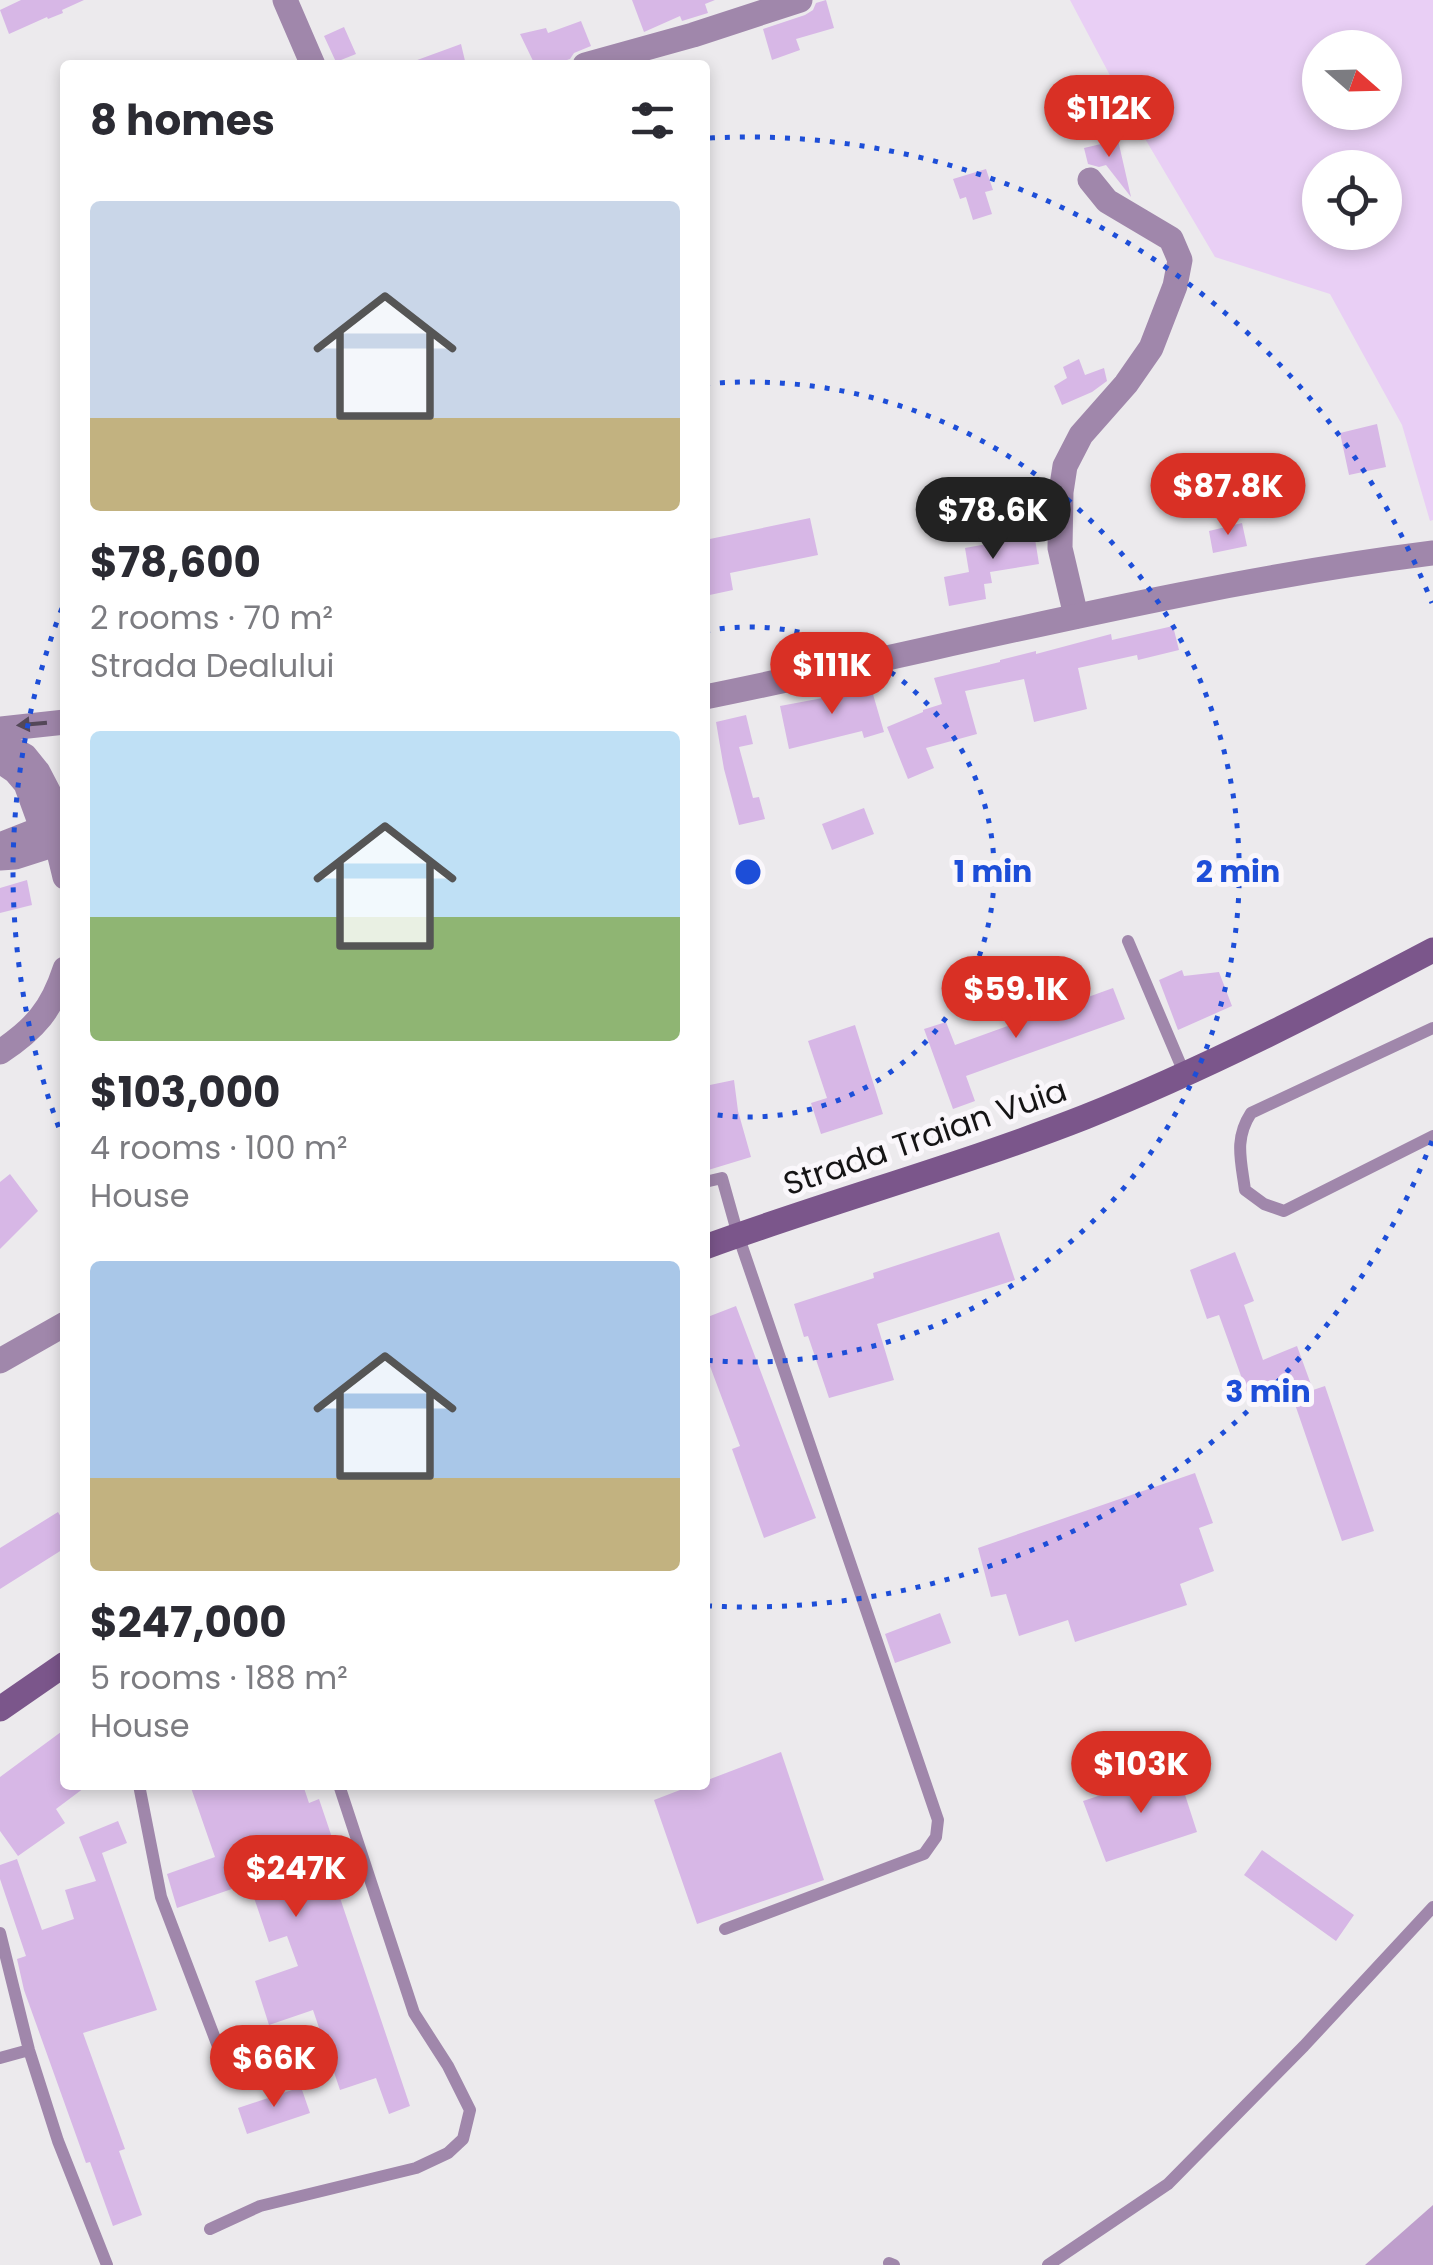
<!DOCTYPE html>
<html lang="en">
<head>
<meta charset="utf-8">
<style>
	body { margin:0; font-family:Poppins,sans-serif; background:#f2f2f3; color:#2b2b33; height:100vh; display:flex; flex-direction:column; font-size:38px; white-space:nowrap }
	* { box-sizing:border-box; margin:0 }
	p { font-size:32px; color:#7c7c81 }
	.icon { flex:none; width:55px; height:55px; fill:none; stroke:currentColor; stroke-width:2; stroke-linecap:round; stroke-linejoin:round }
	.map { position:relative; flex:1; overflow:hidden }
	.side { position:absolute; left:60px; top:60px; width:650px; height:1730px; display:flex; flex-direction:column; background:#fff; border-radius:10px; box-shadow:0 5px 15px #0003 }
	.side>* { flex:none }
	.needle { width:65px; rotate:110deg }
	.buttons { position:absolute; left:1302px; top:30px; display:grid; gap:20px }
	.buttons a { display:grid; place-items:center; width:100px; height:100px; border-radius:50%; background:#fff; box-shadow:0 5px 15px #0003; font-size:50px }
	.price { position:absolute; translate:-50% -85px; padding:0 22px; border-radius:35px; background:#d93025; color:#fff; font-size:32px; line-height:65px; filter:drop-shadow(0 2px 5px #0008) }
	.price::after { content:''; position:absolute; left:50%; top:60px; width:30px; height:22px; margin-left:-15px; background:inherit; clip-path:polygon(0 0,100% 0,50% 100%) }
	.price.active { background:#222; color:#fff }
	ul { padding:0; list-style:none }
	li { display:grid; align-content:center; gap:20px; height:530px; padding:0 30px }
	li span { display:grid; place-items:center; height:310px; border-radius:10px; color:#555 }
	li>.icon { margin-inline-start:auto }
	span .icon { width:180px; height:180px; fill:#fffc; stroke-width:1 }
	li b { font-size:42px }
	h2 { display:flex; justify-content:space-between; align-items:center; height:120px; padding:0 30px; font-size:42px }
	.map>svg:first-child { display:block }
	.green { fill:#e9cff5; fill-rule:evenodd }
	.water { fill:#be9ecc }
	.building { fill:#d7b7e6 }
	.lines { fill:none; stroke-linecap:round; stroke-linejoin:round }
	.service { stroke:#a087ab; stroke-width:12 }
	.minor { stroke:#a087ab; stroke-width:25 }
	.tertiary { stroke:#a087ab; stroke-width:25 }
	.secondary { stroke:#7b568b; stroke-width:25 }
	.oneway { fill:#544858 }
	.ring { fill:none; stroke:#1d4ed8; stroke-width:5; stroke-dasharray:5 10 }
	.labels { text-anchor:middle; stroke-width:10; stroke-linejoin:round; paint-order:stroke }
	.street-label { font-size:32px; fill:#151415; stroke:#faf7fb }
	.centre { fill:#1d4ed8; stroke:#faf7fb; stroke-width:5 }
	.ring-label { font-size:30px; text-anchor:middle; font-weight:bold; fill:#1d4ed8; stroke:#faf7fb; stroke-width:10; stroke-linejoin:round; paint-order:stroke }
</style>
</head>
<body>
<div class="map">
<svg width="1433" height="2265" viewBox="0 0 1433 2265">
	<rect width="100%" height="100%" fill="#eceaed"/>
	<path class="green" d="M 1070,0 L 1433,0 L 1433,520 L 1430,521 L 1402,425 L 1330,294 L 1215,257 L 1131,115 ZM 1320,48 L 1385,48 L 1385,112 L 1320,112 ZM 1320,168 L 1385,168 L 1385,232 L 1320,232 Z"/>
	<path class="water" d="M 1433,2205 L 1433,2265 L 1365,2265 Z"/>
	<path class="building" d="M 21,0 L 84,0 L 62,10 L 63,13 L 48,19 L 47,17 L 9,34 L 0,10 Z
		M 632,0 L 715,0 L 705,4 L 708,13 L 682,21 L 680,16 L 644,32 Z
		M 826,0 L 834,28 L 796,39 L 800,50 L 772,60 L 763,29 L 805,15 L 813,10 L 816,3 Z
		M 581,21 L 591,46 L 574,53 L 570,59 L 552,65 L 535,65 L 520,34 L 546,28 L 548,33 Z
		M 344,27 L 356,54 L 336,62 L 324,36 Z
		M 461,44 L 466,65 L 409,65 L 409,63 Z
		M 1118,140 L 1131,197 L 1106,165 L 1099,167 L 1088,164 L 1084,148 Z
		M 986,169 L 993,190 L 985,192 L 992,214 L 973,220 L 966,197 L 960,199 L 953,179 Z
		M 1079,359 L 1085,375 L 1104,368 L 1107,381 L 1092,392 L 1062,405 L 1054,386 L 1067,378 L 1063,367 Z
		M 1377,424 L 1386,467 L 1349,475 L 1340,433 Z
		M 810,518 L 818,555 L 730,573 L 733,590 L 705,596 L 705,540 Z
		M 1032,520 L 1039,564 L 990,572 L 992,583 L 984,584 L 986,599 L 949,606 L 944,577 L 969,572 L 965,548 L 998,542 L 996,526 Z
		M 1242,523 L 1247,546 L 1213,553 L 1209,531 Z
		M 1173,626 L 1179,650 L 1138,660 L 1137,655 L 1078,668 L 1087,709 L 1034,722 L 1024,679 L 965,691 L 977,734 L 926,748 L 934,768 L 908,779 L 887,727 L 923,712 L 923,710 L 942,704 L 934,678 L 1000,662 L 1000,660 L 1036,651 L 1036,654 L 1111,634 L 1112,640 Z
		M 870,684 L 884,732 L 864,738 L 862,731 L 789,749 L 780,706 L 844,694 L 843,691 Z
		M 746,715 L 753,744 L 739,747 L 753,798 L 759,797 L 765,819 L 739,825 L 724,769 L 716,722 Z
		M 864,808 L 874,834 L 832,850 L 822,824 Z
		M 27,880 L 32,905 L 0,913 L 0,888 Z
		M 1182,970 L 1184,976 L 1219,972 L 1232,1006 L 1178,1030 L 1159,980 Z
		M 1113,988 L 1125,1019 L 966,1076 L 975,1101 L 953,1109 L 924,1029 L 946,1022 L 955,1045 Z
		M 855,1025 L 883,1114 L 821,1134 L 811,1103 L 827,1098 L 808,1041 Z
		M 734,1080 L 738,1111 L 751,1157 L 705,1171 L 705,1086 Z
		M 10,1174 L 38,1211 L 0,1249 L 0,1182 Z
		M 999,1232 L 1015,1280 L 877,1324 L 894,1380 L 829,1398 L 808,1336 L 804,1337 L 794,1304 L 874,1278 L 873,1273 Z
		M 1235,1252 L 1254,1301 L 1244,1305 L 1263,1360 L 1297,1346 L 1313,1390 L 1325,1386 L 1374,1531 L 1342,1541 L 1288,1384 L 1249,1398 L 1219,1315 L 1207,1319 L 1190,1270 Z
		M 736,1306 L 816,1518 L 764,1538 L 732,1449 L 740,1446 L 705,1353 L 705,1318 Z
		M 1195,1473 L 1213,1523 L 1199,1528 L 1214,1571 L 1180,1584 L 1187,1605 L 1075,1642 L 1068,1620 L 1019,1636 L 1006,1594 L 991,1597 L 978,1548 Z
		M 58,1512 L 65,1524 L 65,1548 L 0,1589 L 0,1548 Z
		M 940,1613 L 951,1643 L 895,1663 L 885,1634 Z
		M 65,1729 L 65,1785 L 88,1785 L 56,1809 L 65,1823 L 18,1856 L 0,1831 L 0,1777 Z
		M 781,1752 L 824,1880 L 697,1924 L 654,1800 L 693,1785 L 705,1785 L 705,1781 Z
		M 1177,1770 L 1197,1832 L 1106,1862 L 1083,1801 Z
		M 190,1785 L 303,1785 L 309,1803 L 319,1799 L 348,1885 L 337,1889 L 410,2106 L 389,2114 L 376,2078 L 340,2090 L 313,2010 L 269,2025 L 255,1981 L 298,1966 L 287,1936 L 269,1942 L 249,1883 L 177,1908 L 167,1874 L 215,1857 Z
		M 118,1821 L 127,1843 L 102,1853 L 157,2010 L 83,2033 L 125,2149 L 119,2151 L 142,2215 L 113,2226 L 90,2162 L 86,2163 L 24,1990 L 17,1959 L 26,1956 L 0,1879 L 0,1865 L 17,1859 L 42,1930 L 74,1919 L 65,1890 L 96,1881 L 79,1837 Z
		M 1262,1850 L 1354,1915 L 1336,1941 L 1244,1875 Z
		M 301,2087 L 310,2113 L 247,2134 L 238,2108 Z"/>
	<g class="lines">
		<path class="service" d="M 1128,941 L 1185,1075
			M 1433,1028 L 1251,1113 C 1234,1139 1241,1160 1245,1190 L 1264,1204 L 1284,1211 L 1433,1136
			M 705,1182 L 722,1178 L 738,1235 L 938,1820 L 936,1837 L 924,1854 L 725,1929
			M 139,1785 L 161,1897 L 227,2070
			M 0,1933 L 29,2050 L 58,2141 L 107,2265
			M 0,2058 L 29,2050
			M 210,2229 L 260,2206 L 416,2168 L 448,2153 L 463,2139 L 470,2110 L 448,2066 L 414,2013 L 339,1785
			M 889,2263 L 894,2265
			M 1048,2265 L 1168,2184 L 1304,2046 L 1433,1907"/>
		<path class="minor" d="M 285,0 L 313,65
			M 585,65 L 693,35 L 800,0
			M 1076,616 L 1060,548 L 1061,492 L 1065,466 L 1081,435 L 1126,384 L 1151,348 L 1175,286 L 1180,260 L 1171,239 L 1107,201 L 1090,180
			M 0,1361 L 65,1324"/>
		<path class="tertiary" d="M 705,697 C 947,648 1187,584 1433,553
			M 0,729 L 65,722
			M 0,742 L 25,756 L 38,772 L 50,795 L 59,822 L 57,844 L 65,877
			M 0,761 L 15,771 L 26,784 L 42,828 L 57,844
			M 0,845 L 56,823
			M 0,858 L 15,857 L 65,841
			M 0,1052 C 35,1029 52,1009 65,969"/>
		<path class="secondary" d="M 705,1247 C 831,1201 960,1166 1085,1117 C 1205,1069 1319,1010 1433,950
			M 0,1709 L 65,1664"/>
	</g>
	<defs><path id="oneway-solid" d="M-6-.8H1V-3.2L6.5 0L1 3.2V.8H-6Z" transform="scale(2.5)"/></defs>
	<use class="oneway" href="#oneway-solid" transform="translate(32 724) rotate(175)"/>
	<g class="ring">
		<path d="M705 631A245 245 0 1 1 705 1113"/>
		<path d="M705 384A490 490 0 1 1 705 1360"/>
		<path d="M1432 1141A735 735 0 0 1 710 1606M64 1141A735 735 0 0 1 64 603M710 138A735 735 0 0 1 1432 603"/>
	</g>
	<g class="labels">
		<g class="street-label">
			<text transform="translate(925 1137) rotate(-19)" y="11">Strada Traian Vuia</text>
		</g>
	</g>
	<circle cx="748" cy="872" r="15" class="centre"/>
	<g class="ring-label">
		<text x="993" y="882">1 min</text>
		<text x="1238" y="882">2 min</text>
		<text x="1268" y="1402">3 min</text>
	</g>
</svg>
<div class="buttons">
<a><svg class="needle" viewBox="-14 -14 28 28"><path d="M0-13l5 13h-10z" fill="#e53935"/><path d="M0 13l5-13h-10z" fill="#7c7c81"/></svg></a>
<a><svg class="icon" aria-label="locate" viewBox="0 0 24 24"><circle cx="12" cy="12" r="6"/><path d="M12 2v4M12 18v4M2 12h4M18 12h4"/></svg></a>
</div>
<b class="price" style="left:1109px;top:160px">$112K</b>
<b class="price" style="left:1228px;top:538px">$87.8K</b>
<b class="price active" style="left:993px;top:562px">$78.6K</b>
<b class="price" style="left:832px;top:717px">$111K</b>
<b class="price" style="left:1016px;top:1041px">$59.1K</b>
<b class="price" style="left:1141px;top:1816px">$103K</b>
<b class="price" style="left:296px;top:1920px">$247K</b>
<b class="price" style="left:274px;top:2110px">$66K</b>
<section class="side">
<h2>8 homes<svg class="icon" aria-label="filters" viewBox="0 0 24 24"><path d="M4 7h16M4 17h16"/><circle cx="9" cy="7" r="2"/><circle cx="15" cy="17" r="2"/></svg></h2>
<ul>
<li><span style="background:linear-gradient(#c9d6e8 70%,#c2b280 0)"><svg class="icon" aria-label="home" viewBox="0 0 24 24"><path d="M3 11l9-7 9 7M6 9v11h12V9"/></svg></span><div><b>$78,600</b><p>2 rooms · 70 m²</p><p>Strada Dealului</p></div></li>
<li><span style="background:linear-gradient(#bfe0f5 60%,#8fb573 0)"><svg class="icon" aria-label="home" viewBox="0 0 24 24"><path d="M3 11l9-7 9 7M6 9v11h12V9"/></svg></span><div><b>$103,000</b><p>4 rooms · 100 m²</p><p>House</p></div></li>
<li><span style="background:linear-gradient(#a9c7e8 70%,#c2b280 0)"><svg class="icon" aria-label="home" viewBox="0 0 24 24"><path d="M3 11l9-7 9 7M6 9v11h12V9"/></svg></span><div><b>$247,000</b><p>5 rooms · 188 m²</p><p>House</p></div></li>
</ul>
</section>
</div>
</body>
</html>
